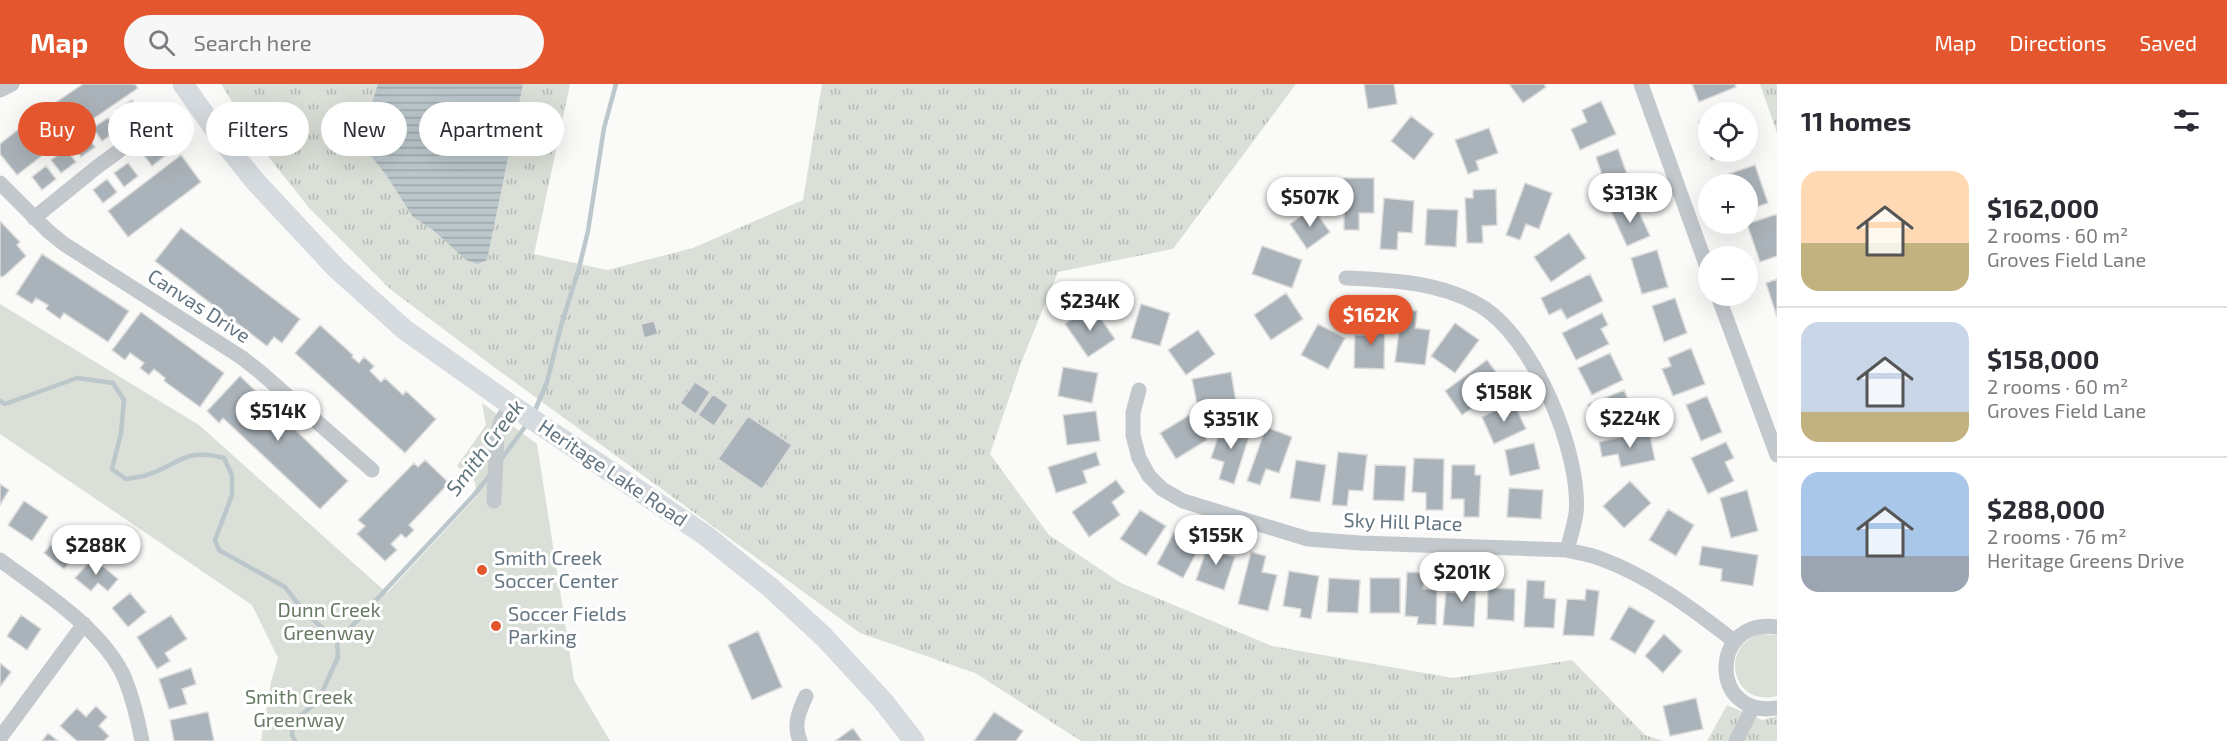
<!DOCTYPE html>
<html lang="en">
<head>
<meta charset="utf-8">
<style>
	body { margin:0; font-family:"Exo 2",sans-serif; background:#f7f7f7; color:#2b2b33; height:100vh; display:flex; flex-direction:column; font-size:22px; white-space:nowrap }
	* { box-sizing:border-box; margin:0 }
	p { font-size:20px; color:#7c7c81 }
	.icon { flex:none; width:33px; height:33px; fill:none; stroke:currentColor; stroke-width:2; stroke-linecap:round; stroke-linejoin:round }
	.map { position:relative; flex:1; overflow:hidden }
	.side { display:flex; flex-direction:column; background:#fff; width:450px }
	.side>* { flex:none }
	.banner { position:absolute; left:18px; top:18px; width:570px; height:54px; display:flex; gap:12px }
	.tools { position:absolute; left:1698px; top:18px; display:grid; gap:12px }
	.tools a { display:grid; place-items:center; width:60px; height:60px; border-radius:50%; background:#fff; box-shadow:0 6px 24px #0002; font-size:30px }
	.price { position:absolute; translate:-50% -51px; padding:0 14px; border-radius:21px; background:#fff; color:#222; font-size:20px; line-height:39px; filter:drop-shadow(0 2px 3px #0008) }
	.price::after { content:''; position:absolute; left:50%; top:36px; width:18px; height:14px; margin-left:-9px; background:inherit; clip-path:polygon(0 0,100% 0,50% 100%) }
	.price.selected { background:#e4572e; color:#fff }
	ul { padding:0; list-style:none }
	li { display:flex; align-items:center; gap:18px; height:150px; padding:0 24px }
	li+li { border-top:2px solid #e1e1e2 }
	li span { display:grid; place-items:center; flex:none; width:168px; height:120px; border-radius:18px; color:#555 }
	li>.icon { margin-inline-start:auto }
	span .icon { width:72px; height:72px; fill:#fffc; stroke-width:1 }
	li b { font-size:26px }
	h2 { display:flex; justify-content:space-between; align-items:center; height:72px; padding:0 24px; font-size:26px }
	.pill { padding:0 21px; border-radius:27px; background:#fff; box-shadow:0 6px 24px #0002; font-size:21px; line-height:54px }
	.pill.selected { background:#e4572e; color:#fff }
	header { display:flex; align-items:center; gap:36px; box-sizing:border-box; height:84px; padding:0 30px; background:#e4572e; color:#fff }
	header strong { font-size:28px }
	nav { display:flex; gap:33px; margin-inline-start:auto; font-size:21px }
	.search { width:420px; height:54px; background:#f7f7f7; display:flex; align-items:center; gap:15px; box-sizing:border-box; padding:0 21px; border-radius:33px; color:#7c7c81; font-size:22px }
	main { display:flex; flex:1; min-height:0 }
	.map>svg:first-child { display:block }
	.grass { fill:url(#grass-tufts) }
	.green { fill:#dadfd7 }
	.water { fill:url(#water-rules) }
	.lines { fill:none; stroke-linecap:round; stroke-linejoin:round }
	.stream { stroke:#bbc7cb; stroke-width:4.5 }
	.building { fill:#aab3b9; stroke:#dcdcda; stroke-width:1.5 }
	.street { stroke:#c3c8cc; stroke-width:15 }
	.secondary { stroke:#d6dbdf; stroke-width:21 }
	.poi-dot { fill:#e4572e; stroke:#fff; stroke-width:2 }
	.labels { text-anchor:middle; stroke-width:6; stroke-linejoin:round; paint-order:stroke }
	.street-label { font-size:20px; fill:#657683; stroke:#fff }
	.poi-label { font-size:20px; fill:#657683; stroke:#fff; text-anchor:start }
	.park-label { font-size:20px; fill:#687a64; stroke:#fff }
	.water-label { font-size:21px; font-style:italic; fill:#60757c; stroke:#fff }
</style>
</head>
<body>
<header>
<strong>Map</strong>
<div class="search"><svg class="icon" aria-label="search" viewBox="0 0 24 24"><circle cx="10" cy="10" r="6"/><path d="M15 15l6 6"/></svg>Search here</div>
<nav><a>Map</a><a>Directions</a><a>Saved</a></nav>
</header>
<main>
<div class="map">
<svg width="1777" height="657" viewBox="0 0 1777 657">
	<defs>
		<pattern id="grass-tufts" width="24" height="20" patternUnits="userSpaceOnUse" patternTransform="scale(1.5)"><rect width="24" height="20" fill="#dadfd7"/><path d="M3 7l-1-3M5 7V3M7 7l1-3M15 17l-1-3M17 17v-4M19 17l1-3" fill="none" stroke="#b4b9b4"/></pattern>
		<pattern id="water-rules" width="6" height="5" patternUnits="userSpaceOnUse" patternTransform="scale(1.5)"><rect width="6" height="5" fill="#bbc7cb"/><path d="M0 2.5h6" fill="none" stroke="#9ca6aa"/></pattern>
	</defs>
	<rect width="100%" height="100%" fill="#fafaf8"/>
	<path class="grass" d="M 221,0 L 570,0 L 534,170 L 607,186 L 693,164 L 803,116 L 822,0 L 1296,0 L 1173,165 L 1058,188 L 1021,279 L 990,370 L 1049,451 L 1121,499 L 1272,562 L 1453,594 L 1572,576 L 1645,651 L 1664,657 L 1081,657 L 975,589 L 860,549 L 502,289 L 390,205 L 310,125 L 259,61 Z
		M 1760,0 L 1777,0 L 1777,49 Z
		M 1727,621 L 1762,636 L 1777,632 L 1777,657 L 1707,657 Z"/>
	<path class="green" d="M 0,220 L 199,341 L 387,509 L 477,412 L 475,398 L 457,382 L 486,341 L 482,319 L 537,360 L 574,596 L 610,657 L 261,657 L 271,598 L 278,574 L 252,521 L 0,350 Z
		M 1760,550 L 1777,551 L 1777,612 C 1734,624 1717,564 1760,550 Z"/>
	<path class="water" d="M 378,0 L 523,0 L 487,176 L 478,180 L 466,176 L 433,146 L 413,133 L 387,92 L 364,63 L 365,40 Z"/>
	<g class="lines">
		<path class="stream" d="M 0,317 L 5,320 L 77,294 L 113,299 L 124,316 L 121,349 L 112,385 L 126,395 C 132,394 138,393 144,392 C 178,382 183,363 224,374 L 232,391 L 232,411 L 215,456 L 219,466 L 285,503 L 303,526 L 337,558
			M 533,331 L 547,298 L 561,242 L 579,184 L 588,147 L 604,44 L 616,0
			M 500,377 L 527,340
			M 295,657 L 292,651 L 293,638 L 318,617 L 338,573 L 337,558 L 474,411 L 490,391"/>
	</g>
	<path class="building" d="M 83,0 L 135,0 L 138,4 L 68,52 L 49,23 Z
		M 1364,0 L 1394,0 L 1397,20 L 1368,25 Z
		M 1509,0 L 1544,0 L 1546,3 L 1523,19 Z
		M 1692,0 L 1735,0 L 1736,3 L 1699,18 Z
		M 132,16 L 141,29 L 126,39 L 117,25 Z
		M 1601,17 L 1616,50 L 1580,66 L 1571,45 L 1587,38 L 1582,26 Z
		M 39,29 L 61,57 L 17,91 L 0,70 L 0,60 Z
		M 1411,32 L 1434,50 L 1414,76 L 1391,57 Z
		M 108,34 L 117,47 L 102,57 L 93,44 Z
		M 1708,35 L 1708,67 L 1699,38 Z
		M 1489,44 L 1498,69 L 1476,77 L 1479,86 L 1468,90 L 1455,56 Z
		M 86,50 L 95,63 L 81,73 L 72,60 Z
		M 156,58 L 166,71 L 152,82 L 142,69 Z
		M 66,65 L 76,78 L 61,89 L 51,76 Z
		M 1618,65 L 1632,104 L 1609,112 L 1596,73 Z
		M 1709,68 L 1737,68 L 1711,76 Z
		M 181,71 L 201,98 L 128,153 L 108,127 Z
		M 128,79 L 138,92 L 124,103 L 114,89 Z
		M 1755,81 L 1768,119 L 1748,126 L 1748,100 L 1729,100 L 1726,91 Z
		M 46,82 L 56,95 L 42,106 L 32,93 Z
		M 1344,94 L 1374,94 L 1374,129 L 1359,129 L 1359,146 L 1344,146 Z
		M 107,95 L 117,108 L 103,119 L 93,106 Z
		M 1525,99 L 1552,109 L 1539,145 L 1526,140 L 1520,156 L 1506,151 Z
		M 1496,105 L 1497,141 L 1482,142 L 1483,159 L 1467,159 L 1465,114 L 1473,114 L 1473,106 Z
		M 1384,114 L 1414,117 L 1412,149 L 1398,148 L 1397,166 L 1380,165 Z
		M 1634,117 L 1650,152 L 1627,162 L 1611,127 Z
		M 1313,124 L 1330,148 L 1307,165 L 1290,140 Z
		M 1427,125 L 1458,126 L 1456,163 L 1425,161 Z
		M 1777,130 L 1777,172 L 1760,178 L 1747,140 Z
		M 0,137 L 20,158 L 17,161 L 26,172 L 4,192 L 0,193 Z
		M 181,144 L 300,235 L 282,259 L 274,253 L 267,262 L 155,177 Z
		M 1569,149 L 1586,174 L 1551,198 L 1534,173 Z
		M 1262,162 L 1302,176 L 1292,204 L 1252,190 Z
		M 1657,166 L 1668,203 L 1642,210 L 1631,174 Z
		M 42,170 L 129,227 L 108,258 L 64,229 L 60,235 L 46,225 L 48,221 L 36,214 L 32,220 L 16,210 Z
		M 1590,190 L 1603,217 L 1567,235 L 1561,225 L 1549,231 L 1541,214 Z
		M 1777,195 L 1777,233 L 1766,199 Z
		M 1286,209 L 1303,235 L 1271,256 L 1254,231 Z
		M 1675,214 L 1687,249 L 1664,258 L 1652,222 Z
		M 1141,220 L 1170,229 L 1160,262 L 1131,254 Z
		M 1092,222 L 1115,255 L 1088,273 L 1065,240 Z
		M 1402,225 L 1417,227 L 1415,244 L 1430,246 L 1425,281 L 1395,278 Z
		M 141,228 L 224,289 L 200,323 L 164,297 L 165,294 L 154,285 L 149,291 L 140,284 L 144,279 L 130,269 L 125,276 L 112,266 Z
		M 1602,229 L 1608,241 L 1601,245 L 1609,260 L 1576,276 L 1562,249 Z
		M 1369,233 L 1385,234 L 1384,285 L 1354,284 L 1355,251 L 1369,251 Z
		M 654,237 L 658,250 L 644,254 L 641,240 Z
		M 1455,239 L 1479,256 L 1455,289 L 1431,272 Z
		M 1318,240 L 1345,254 L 1328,285 L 1301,271 Z
		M 320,241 L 353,271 L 352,273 L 359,279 L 364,273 L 374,282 L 370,287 L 381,298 L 385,294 L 403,311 L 406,307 L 436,335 L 405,369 L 295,269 Z
		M 1198,246 L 1215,270 L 1186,291 L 1168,266 Z
		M 1691,264 L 1705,300 L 1673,312 L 1662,285 L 1671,282 L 1668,274 Z
		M 1610,269 L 1623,296 L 1592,311 L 1578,284 Z
		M 1487,276 L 1496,288 L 1483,298 L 1492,310 L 1462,331 L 1445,307 Z
		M 1063,283 L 1098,289 L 1092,319 L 1058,312 Z
		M 1231,288 L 1236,318 L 1198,325 L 1192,295 Z
		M 240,292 L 348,397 L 320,425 L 223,334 L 219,339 L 207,327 Z
		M 695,298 L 710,308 L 696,330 L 680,319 Z
		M 1624,306 L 1636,335 L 1600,350 L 1588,321 Z
		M 713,310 L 728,321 L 714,342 L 698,331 Z
		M 1707,312 L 1722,348 L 1701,357 L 1686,321 Z
		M 1513,318 L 1526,345 L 1494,360 L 1482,333 Z
		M 1096,327 L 1100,357 L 1067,361 L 1063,331 Z
		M 1191,330 L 1207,356 L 1176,375 L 1160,349 Z
		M 748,332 L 792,361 L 762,405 L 718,375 Z
		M 1223,338 L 1251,346 L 1234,400 L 1219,395 L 1224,378 L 1211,374 Z
		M 1266,343 L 1292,353 L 1279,389 L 1266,385 L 1260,401 L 1247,397 Z
		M 1649,347 L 1655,376 L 1621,383 L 1618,370 L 1602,373 L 1599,358 Z
		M 1726,358 L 1734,374 L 1725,378 L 1734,397 L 1708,410 L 1691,374 Z
		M 1534,359 L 1540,385 L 1510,392 L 1505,366 Z
		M 1096,368 L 1100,381 L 1083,387 L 1087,399 L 1056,409 L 1048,383 Z
		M 1338,368 L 1367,371 L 1363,407 L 1349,406 L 1347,422 L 1332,421 Z
		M 1414,374 L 1444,375 L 1443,426 L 1426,426 L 1426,409 L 1412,408 Z
		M 425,376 L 449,399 L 409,441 L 414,446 L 406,454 L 401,450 L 391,460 L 397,466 L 385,477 L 357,450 L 365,442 L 358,436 L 414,379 L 418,383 Z
		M 1296,376 L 1326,381 L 1320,418 L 1290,414 Z
		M 1375,381 L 1406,382 L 1404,417 L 1373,416 Z
		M 1452,381 L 1475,381 L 1475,391 L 1481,391 L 1479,433 L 1464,433 L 1464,415 L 1451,415 Z
		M 1116,396 L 1125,408 L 1112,418 L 1120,431 L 1089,453 L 1072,428 Z
		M 1630,397 L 1651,419 L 1624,444 L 1603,422 Z
		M 0,400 L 9,406 L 0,421 Z
		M 1509,404 L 1543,406 L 1541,435 L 1507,433 Z
		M 1747,406 L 1758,447 L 1731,454 L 1720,414 Z
		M 24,417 L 48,433 L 32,457 L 8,441 Z
		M 1668,425 L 1694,441 L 1676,472 L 1649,456 Z
		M 1140,426 L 1166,442 L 1146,472 L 1120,455 Z
		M 61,448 L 81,465 L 64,485 L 44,469 Z
		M 1174,448 L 1200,462 L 1183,494 L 1157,480 Z
		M 1210,455 L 1225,460 L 1222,469 L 1235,473 L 1224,506 L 1196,496 Z
		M 1702,462 L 1758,471 L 1753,502 L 1721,497 L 1722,485 L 1699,481 Z
		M 1251,468 L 1266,472 L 1262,488 L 1277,491 L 1268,527 L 1238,520 Z
		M 93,474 L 118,495 L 108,507 L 98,499 L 91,507 L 75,494 Z
		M 1289,487 L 1319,492 L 1311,535 L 1300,533 L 1301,525 L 1283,522 Z
		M 1407,488 L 1424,489 L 1423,505 L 1437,506 L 1436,541 L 1417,540 L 1418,533 L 1405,532 Z
		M 1460,490 L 1477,491 L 1474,543 L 1443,541 L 1446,508 L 1459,509 Z
		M 1329,494 L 1360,496 L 1358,529 L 1327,528 Z
		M 1370,494 L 1400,494 L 1400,529 L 1370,529 Z
		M 1527,496 L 1545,497 L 1544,514 L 1556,515 L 1554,544 L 1524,543 Z
		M 1488,504 L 1515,505 L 1514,537 L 1487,535 Z
		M 1586,505 L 1599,507 L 1594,552 L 1563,551 L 1567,515 L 1585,516 Z
		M 130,509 L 146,528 L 128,543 L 112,524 Z
		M 1629,522 L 1655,537 L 1635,570 L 1610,555 Z
		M 21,531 L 41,545 L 27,566 L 7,552 Z
		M 171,531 L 187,555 L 165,569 L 170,577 L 157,585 L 137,553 Z
		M 758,547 L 782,603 L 752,616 L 728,561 Z
		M 1664,550 L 1682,567 L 1663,589 L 1645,572 Z
		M 0,579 L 11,588 L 0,603 Z
		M 191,584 L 196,600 L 182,605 L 187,620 L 169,625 L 159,595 Z
		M 1696,614 L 1703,645 L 1670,652 L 1663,622 Z
		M 96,622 L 107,633 L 99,642 L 109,652 L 104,657 L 77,657 L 60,642 L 77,624 L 86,633 Z
		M 208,628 L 214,657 L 174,657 L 170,636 Z
		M 994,628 L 1023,647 L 1016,657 L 974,657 Z
		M 853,644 L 862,657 L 835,657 Z
		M 48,649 L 58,657 L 42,657 Z"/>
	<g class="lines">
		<path class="street" d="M 1641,0 L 1708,186
			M 0,6 L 12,0
			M 0,99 L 48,147 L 64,160 L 241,273 L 259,287 L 372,386
			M 34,134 L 97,83 L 154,41
			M 1346,194 C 1391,196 1439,198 1479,221 C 1533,251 1582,371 1576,430 C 1574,442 1570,455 1567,466
			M 1718,212 L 1777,371
			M 1139,306 L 1133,329 L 1133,351 L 1139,374 L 1149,392 L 1162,405 L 1183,417 L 1308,455 L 1360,459 L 1567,466 C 1578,469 1589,470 1599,474 C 1649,492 1693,525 1734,557
			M 494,417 L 497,350 L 501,337 L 511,321
			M 0,476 C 42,507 104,546 125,595 C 133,615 138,636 142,657
			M 1777,543 C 1709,533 1709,635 1777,624
			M 0,654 L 84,540
			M 800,657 C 793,641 799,627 806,612
			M 1736,657 L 1753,623"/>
		<path class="secondary" d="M 183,0 L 223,57 L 254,96 L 336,184 L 405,246 L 511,321 L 705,451 L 771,504 L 824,553 L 883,617 L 914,657"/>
	</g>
	<g class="poi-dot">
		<circle cx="482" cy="486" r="6"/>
		<circle cx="496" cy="542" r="6"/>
	</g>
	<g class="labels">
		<g class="street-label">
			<text transform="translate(199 222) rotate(33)" y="7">Canvas Drive</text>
			<text transform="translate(613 389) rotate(34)" y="7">Heritage Lake Road</text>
			<text transform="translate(1403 438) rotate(2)" y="7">Sky Hill Place</text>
		</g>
		<g class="poi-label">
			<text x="494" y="481">Smith Creek<tspan x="494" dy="23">Soccer Center</tspan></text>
			<text x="508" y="537">Soccer Fields<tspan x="508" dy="23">Parking</tspan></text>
		</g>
		<g class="park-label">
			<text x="329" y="533">Dunn Creek<tspan x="329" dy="23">Greenway</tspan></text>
			<text x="299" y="620">Smith Creek<tspan x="299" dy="23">Greenway</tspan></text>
		</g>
		<g class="water-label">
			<text transform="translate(485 364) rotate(-53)" y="7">Smith Creek</text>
		</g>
	</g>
</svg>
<div class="tools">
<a><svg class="icon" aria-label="locate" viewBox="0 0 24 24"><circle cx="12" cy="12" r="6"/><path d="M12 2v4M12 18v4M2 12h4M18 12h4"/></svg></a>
<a>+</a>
<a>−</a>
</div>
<b class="price" style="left:1630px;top:140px">$313K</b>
<b class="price" style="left:1310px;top:144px">$507K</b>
<b class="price" style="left:1090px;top:248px">$234K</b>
<b class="price selected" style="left:1371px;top:262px">$162K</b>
<b class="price" style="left:1504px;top:339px">$158K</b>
<b class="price" style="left:278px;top:358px">$514K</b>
<b class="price" style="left:1630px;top:365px">$224K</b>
<b class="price" style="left:1231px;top:366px">$351K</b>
<b class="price" style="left:1216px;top:482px">$155K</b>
<b class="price" style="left:96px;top:492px">$288K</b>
<b class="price" style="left:1462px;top:519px">$201K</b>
<div class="banner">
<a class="pill selected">Buy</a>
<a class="pill">Rent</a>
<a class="pill">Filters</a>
<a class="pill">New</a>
<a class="pill">Apartment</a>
</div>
</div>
<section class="side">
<h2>11 homes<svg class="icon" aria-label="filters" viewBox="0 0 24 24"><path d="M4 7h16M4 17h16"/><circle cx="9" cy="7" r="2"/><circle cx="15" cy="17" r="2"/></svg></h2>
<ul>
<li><span style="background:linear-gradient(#ffd9b3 60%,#c2b280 0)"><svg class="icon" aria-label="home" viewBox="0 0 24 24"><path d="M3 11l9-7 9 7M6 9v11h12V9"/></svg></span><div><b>$162,000</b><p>2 rooms · 60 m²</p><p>Groves Field Lane</p></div></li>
<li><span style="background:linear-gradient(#c9d6e8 75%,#c2b280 0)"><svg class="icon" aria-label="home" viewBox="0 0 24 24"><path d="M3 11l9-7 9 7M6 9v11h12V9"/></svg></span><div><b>$158,000</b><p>2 rooms · 60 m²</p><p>Groves Field Lane</p></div></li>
<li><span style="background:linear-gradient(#a9c7e8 70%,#9aa5b1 0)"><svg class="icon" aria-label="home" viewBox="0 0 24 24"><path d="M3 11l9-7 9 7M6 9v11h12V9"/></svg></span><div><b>$288,000</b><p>2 rooms · 76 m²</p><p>Heritage Greens Drive</p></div></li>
</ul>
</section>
</main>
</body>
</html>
